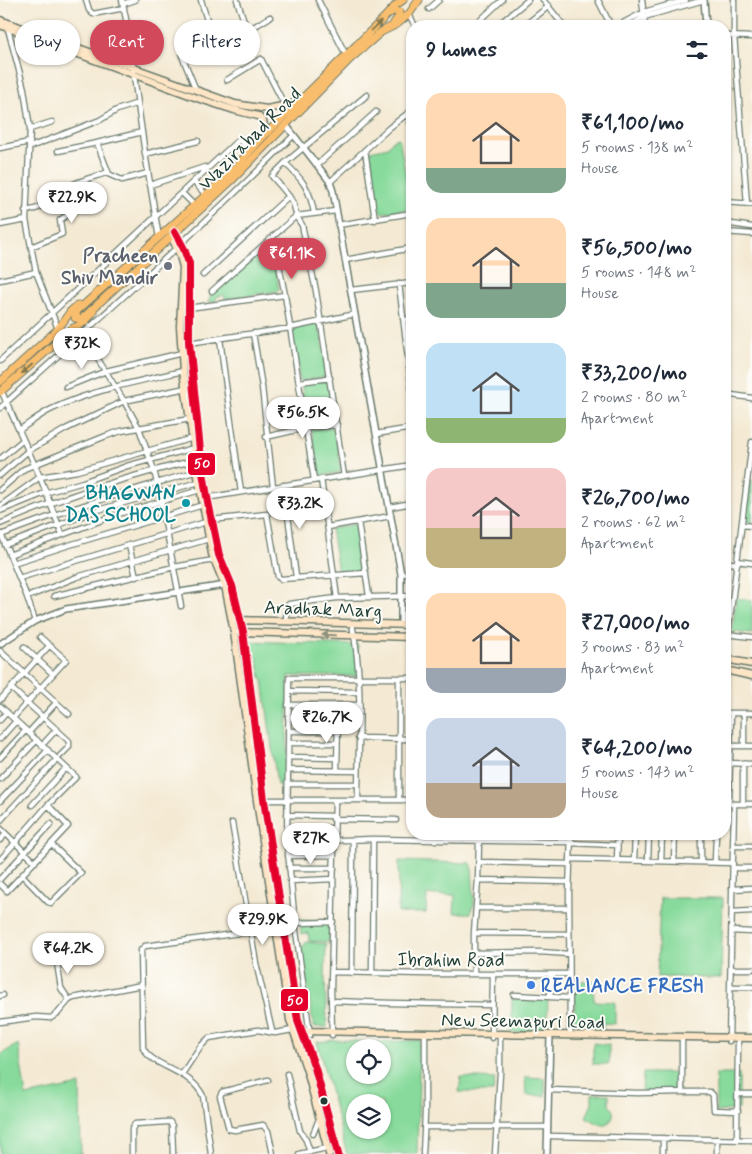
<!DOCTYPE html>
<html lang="en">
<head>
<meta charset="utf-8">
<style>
	body { margin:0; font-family:Mynerve,sans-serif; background:#f2f2f3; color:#1f2937; height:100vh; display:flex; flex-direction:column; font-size:19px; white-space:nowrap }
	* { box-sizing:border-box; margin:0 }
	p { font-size:16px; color:#747a83 }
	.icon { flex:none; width:28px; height:28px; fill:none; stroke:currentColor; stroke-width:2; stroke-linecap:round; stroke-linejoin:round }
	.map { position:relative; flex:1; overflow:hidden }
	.panel { position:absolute; left:406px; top:20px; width:325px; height:820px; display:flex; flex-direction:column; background:#fff; border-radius:20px; box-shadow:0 1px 4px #0004 }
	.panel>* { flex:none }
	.guide { position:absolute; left:15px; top:20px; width:316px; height:45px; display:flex; gap:10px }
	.fabs { position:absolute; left:346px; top:1039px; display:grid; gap:10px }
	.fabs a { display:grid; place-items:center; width:45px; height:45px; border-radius:50%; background:#fff; box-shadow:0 1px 4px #0004; font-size:25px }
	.price { position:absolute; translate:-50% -42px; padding:0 11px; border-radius:18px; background:#fff; color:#222; font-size:16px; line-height:32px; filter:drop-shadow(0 1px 2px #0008) }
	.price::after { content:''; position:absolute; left:50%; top:30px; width:15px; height:11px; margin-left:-8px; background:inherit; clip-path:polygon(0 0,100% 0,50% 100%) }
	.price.selected { background:#d1495b; color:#fff }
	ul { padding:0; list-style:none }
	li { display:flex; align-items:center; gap:15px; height:125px; padding:0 20px }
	li span { display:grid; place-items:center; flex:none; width:140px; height:100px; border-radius:15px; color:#555 }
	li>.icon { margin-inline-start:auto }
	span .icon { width:60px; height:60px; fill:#fffc; stroke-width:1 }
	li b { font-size:21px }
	h2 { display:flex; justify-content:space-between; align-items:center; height:60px; padding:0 20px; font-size:21px }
	.pill { padding:0 18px; border-radius:22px; background:#fff; box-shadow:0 1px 4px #0004; font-size:18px; line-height:45px }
	.pill.selected { background:#d1495b; color:#fff }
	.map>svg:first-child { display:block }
	.green { fill:#87da9b; stroke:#538c68; fill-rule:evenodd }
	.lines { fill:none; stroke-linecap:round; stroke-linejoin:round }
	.minor-casing { stroke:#6a7a6c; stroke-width:7 }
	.tertiary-casing { stroke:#6a7a6c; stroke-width:8 }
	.secondary-casing { stroke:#6a7a6c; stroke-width:9 }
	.trunk-casing { stroke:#6a7a6c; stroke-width:9 }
	.minor { stroke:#fff; stroke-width:4.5 }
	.tertiary { stroke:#fff; stroke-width:5 }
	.secondary { stroke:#fde5c5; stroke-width:6 }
	.trunk { stroke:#f9be6d; stroke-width:7 }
	.bus-1-casing { stroke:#fdfcf7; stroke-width:11 }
	.bus-1 { stroke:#e4002b; stroke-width:8 }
	.oneway { fill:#81774e }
	.oneway2 { fill:#8e917c }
	.worship-dot { fill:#6b7280; stroke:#fdfcf7; stroke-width:2 }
	.culture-dot { fill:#0f9aa8; stroke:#fdfcf7; stroke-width:2 }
	.shop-dot { fill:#3f7fe0; stroke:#fdfcf7; stroke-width:2 }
	.bus-dot { fill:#1f3d34; stroke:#fdfcf7; stroke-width:2 }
	.labels { text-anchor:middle; stroke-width:4; stroke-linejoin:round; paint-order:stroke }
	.street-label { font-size:19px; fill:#1f3d34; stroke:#fdfcf7 }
	.worship-label { font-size:19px; font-weight:bold; fill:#5b616d; stroke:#fdfcf7; text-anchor:end }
	.culture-label { font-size:19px; font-weight:bold; fill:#0d838f; stroke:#fdfcf7; text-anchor:end }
	.shop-label { font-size:19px; font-weight:bold; fill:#366cbe; stroke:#fdfcf7; text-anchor:start }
	.line-badge { stroke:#fdfcf7; stroke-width:2 }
	.badge-label { font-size:14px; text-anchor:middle; font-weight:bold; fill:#fff }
</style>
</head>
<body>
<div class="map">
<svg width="752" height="1154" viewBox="0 0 752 1154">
	<rect width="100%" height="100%" fill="#fdfcf7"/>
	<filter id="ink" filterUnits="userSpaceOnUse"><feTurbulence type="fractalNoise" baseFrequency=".02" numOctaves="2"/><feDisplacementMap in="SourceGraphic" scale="10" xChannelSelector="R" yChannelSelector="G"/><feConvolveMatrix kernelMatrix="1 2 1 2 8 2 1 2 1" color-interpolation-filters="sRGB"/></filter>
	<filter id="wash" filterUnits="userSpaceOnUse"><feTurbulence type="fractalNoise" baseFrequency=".0096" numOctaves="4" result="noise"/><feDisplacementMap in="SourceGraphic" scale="20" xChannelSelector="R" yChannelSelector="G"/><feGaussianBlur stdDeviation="1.12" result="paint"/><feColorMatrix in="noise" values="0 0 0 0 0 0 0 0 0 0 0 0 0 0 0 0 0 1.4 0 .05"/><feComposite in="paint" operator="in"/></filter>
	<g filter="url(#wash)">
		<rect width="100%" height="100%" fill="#f4ead4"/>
		<path class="green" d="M 399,138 L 412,209 L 381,213 L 375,198 L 379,198 L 378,195 L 374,194 L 370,151 L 388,147 L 393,140 Z
			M 263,249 L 275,259 L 279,291 L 225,299 L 224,295 L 216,297 L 216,301 L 208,302 L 211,294 Z
			M 319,322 L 328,376 L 300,381 L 290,329 Z
			M 328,380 L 335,423 L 308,425 L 301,383 Z
			M 335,427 L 341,472 L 319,476 L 312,429 Z
			M 749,480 L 752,480 L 752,523 L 743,522 Z
			M 356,524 L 362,572 L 338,572 L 331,529 Z
			M 736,598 L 752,600 L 752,634 L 732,632 Z
			M 247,641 L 358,645 L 357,676 L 289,676 L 286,783 L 284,782 L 283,786 L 277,785 L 263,680 L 261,678 L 257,657 L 250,656 Z
			M 399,861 L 470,863 L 472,865 L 474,903 L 471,913 L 454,913 L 455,895 L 427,895 L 426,913 L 398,913 Z
			M 660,898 L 723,898 L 721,978 L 657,977 Z
			M 300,920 L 330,921 L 329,942 L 309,941 L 308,933 L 301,934 Z
			M 306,942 L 326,944 L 325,979 L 327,1027 L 314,1027 L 300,946 L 304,946 Z
			M 575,981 L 593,981 L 594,1001 L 615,1002 L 615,1024 L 603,1023 L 603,1033 L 574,1033 Z
			M 512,999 L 548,999 L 547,1032 L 511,1033 Z
			M 335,1040 L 382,1042 L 420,1040 L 417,1154 L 347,1154 L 317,1042 ZM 355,1048 L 382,1048 L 382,1075 L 355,1075 ZM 355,1102 L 382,1102 L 382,1130 L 355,1130 Z
			M 593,1043 L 609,1045 L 609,1064 L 593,1064 Z
			M 18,1044 L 26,1096 L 80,1085 L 81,1154 L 0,1154 L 0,1055 Z
			M 643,1073 L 677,1073 L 678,1092 L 642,1092 Z
			M 716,1074 L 739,1074 L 739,1109 L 716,1112 Z
			M 461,1077 L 495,1079 L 493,1092 L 459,1092 Z
			M 525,1077 L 545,1078 L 545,1096 L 526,1095 Z
			M 592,1094 L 609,1094 L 609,1105 C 616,1111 614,1122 605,1124 C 598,1125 591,1120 586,1117 L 592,1104 Z"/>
	</g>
	<g filter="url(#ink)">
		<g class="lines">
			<defs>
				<path id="minor" d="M 86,0 L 89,10 L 93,14 L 124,8
					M 122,0 L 126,19 L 144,147 L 159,238
					M 201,0 L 209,27
					M 237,0 L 247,30
					M 318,0 L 346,55
					M 543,0 L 564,26
					M 598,0 L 611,26
					M 642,0 L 645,26
					M 734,0 L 734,36 L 747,204
					M 123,4 L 135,0
					M 429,9 L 439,0
					M 409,14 L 415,26
					M 474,26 L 502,0
					M 497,26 L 528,0
					M 524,26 L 549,6
					M 617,26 L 644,12 L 686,0
					M 629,26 L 644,17 L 704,0
					M 8,29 L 24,89 L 30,129 L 26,220 L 36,272 L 58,329
					M 725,36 L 752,37
					M 216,50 L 270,17
					M 227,80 L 261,59 L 285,106
					M 196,90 L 182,56 L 184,53 L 199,45
					M 407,114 L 412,127
					M 30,129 L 52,122
					M 97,143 L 109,174
					M 30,147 L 100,120 L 117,110 L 138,103
					M 0,148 L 30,142
					M 365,150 L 375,220
					M 58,151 L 97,143 L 142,132
					M 145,154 L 198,141
					M 285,163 C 303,180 310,189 314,213
					M 317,165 L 376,112
					M 194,182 L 206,195
					M 330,182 L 389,128 L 412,110
					M 150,185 L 205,167
					M 182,193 L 194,205
					M 725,202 L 752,204
					M 25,211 C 48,208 49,199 66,188 C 77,181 94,177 106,173 L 122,180 L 148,173
					M 725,223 L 752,227
					M 0,225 L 26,220
					M 338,225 L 412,213
					M 725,232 L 752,234
					M 273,236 L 285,295 L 314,480
					M 31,247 L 62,234 L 60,220 L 85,203 L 88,199 L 85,181
					M 345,260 L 412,248
					M 203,275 L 289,196
					M 0,280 L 36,272
					M 399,284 L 412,391
					M 351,290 L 412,283
					M 212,291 L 296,216 L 336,211
					M 188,308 L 285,295
					M 404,320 L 412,319
					M 81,332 L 124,401 L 139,428 L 147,451 L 154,470 L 161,501 L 181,606
					M 253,333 L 262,387 L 273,487
					M 220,338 C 226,390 234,441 241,492
					M 188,343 L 290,328 L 355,314
					M 0,361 L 235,143 L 240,140 L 249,151
					M 299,382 L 330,378
					M 66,387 L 106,371 L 182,353
					M 1,390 L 40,477 L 62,534
					M 725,394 L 752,398
					M 0,408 C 99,319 199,230 294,135
					M 19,430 C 30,423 41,414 52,409 C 93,390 139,381 183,371
					M 376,434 L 412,428
					M 266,437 L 305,428 L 337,425
					M 0,459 L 23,440
					M 0,475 L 28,451 L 66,429 L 124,401 L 186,388
					M 344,476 L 316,291 L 302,225 C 294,215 297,213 293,203 C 288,193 279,185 272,176 L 285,163 L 367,95
					M 321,479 L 337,598
					M 284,485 L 296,577
					M 0,490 L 24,469 L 106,436 L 121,431 L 190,419
					M 205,498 L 412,465
					M 0,506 L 40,477 L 77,471 L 193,438
					M 390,507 L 412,503
					M 0,511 L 45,493 L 83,482 L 127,466 L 194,448
					M 211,520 L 267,514 L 278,577 L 281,579 L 366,573
					M 358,522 L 369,596
					M 0,524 C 63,496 129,476 196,460
					M 742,525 L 752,526
					M 328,527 L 391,516
					M 1,534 L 27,597 L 35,621
					M 1,535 C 65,509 131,491 197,471
					M 5,545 L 98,510 L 199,482
					M 129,545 L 136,577
					M 9,555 L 118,514 L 200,490
					M 737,561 L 752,563
					M 725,562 L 737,564
					M 13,563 L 66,546 L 203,505
					M 401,574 L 412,573
					M 19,578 L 206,522
					M 54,596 L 174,567 L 214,560
					M 27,597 L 77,577 L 209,539
					M 286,621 L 287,607 L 289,604 L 337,598 L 412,596
					M 352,624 C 364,681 358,742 358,800
					M 725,634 L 752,637
					M 728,634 L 752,442
					M 24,647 L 53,674
					M 0,651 L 69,714
					M 399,678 L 399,800
					M 11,688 L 69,741 L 69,747 L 60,756
					M 289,691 L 358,692
					M 0,700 L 49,646
					M 288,705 L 358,705
					M 0,706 L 76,777 L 48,805 L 0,860
					M 725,713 L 752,713
					M 288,717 L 358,718
					M 13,718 L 66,660 L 40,637
					M 0,720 L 7,712
					M 31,730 L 56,703
					M 288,731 L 337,731
					M 358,738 L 412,739
					M 0,739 L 16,721
					M 45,742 L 57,729
					M 288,743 L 337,743
					M 725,746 L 752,746
					M 744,746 L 744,713
					M 288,757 L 337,758
					M 0,758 L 26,730
					M 730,763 L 752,764
					M 288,770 L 358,771
					M 337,771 L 338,718
					M 0,779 L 37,740
					M 288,784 L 358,784
					M 261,800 L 412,800
					M 412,800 L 412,678
					M 0,801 L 48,750
					M 725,804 L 752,804
					M 729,804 L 731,713
					M 743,804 L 743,764
					M 32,805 L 66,768
					M 287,815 L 333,816
					M 333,819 L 396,820
					M 0,821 L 57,759
					M 232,823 L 256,963 L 272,1031
					M 0,828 L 35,862
					M 288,829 L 334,828
					M 0,840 L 6,834
					M 287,842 L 373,839 L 570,842
					M 570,843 L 617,845
					M 733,846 L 752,846
					M 288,856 L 334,855
					M 570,859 L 733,863
					M 617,860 L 618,834
					M 634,861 L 635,834
					M 648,861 L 649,834
					M 661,861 L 662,834
					M 674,861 L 675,834
					M 479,862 L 569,864
					M 701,862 L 701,834
					M 715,862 L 716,834
					M 289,868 L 334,868
					M 733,868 L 752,868
					M 22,875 L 48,902 L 51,903 L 81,873 L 51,844
					M 0,879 L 51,824
					M 478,880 L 569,882
					M 290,881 L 333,879
					M 0,884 L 7,891 L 68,826 L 48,805
					M 732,889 L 752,888
					M 476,908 L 569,908
					M 732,912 L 752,911
					M 333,922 L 295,923 L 287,842 L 289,678 L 412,678
					M 295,923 L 310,1035
					M 732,931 L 752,932
					M 474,933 L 569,934
					M 474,953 L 540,952 L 569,954
					M 56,956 L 61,988 L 69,1000
					M 731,969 L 752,969
					M 332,972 L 425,974 L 569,974
					M 352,973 L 353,840
					M 372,973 L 373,839
					M 474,974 L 474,933 L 478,880 L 479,842
					M 731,987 L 752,987
					M 514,995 L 569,998
					M 0,996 L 3,995
					M 550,997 L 551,974
					M 332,1001 L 390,1003 L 492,1005
					M 0,1022 L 36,1017 L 51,1018 L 58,1013 L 69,1000 L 73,998 L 142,985
					M 332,1035 L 331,989 L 335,800
					M 570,1036 L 569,893 L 571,834
					M 492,1038 L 493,974
					M 682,1040 L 682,1092 L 710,1092 L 713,1095 L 714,1110 L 738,1111
					M 729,1041 L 734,804
					M 182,1074 L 200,1047 L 209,1038 L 258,1030 L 275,1033 L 293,1030
					M 287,1074 L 300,1131 L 306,1140 L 310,1152
					M 268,1080 L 222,1092 L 220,1096 L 229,1129 L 235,1130 L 263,1125 L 268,1131 L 273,1154
					M 549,1090 L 638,1093 L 682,1092
					M 739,1094 L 752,1094
					M 424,1127 L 548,1127
					M 313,1134 L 319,1119
					M 548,1136 L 752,1140
					M 663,1138 L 663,1154
					M 737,1139 L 738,1041
					M 132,1154 L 132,1129 L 135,1124 L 167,1122 L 170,1122 L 172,1126 L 173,1154
					M 211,1154 L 203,1096 C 191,1070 152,1067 143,1048 L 141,950 L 145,946 L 276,928
					M 299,1154 L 327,1148
					M 423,1154 L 425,1114 L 425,1033
					M 495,1154 L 500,1073 L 500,1038
					M 717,1154 L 717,1139"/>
				<path id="tertiary" d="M 704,0 L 706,26
					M 286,125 L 324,174 L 330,182 L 333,191 L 401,574 L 401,625
					M 0,644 L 35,621 L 66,609 L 226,585
					M 547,1154 L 550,1035"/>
				<path id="secondary" d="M 0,20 L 235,104 L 267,109 L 297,103
					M 0,25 L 200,99 L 234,110 L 258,116 L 263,121 L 264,125 L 263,137
					M 175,232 L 184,249 L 189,263 L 189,342 L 201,460 L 207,497 L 219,555 L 232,586 L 243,632 L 264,800 L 298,1021 L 315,1068 L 338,1154
					M 171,236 L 179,253 L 183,267 L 180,326 L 183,371 L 197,471 L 212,554 L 225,586 L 234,632 L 257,801 L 290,1020 L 308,1074 L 329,1154
					M 236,620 L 412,625
					M 239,632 L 412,637
					M 725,659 L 752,664
					M 725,670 L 752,676
					M 298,1031 L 752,1038"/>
				<path id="trunk" d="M 403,0 L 396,5 L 384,18 L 263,137 L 227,176 L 77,311 L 75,318 L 81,319 L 86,315 L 231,181 L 350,59 L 381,32 L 397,24 L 409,14 L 419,0
					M 388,14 L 393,11 L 399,12 L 399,16 L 394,23
					M 0,382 L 58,329 L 70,312 L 78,305
					M 0,392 L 73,328 C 83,325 88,320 93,312"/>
			</defs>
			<use href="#minor" class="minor-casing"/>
			<use href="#tertiary" class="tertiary-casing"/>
			<use href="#secondary" class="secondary-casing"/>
			<use href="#trunk" class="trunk-casing"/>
			<use href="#minor" class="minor"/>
			<use href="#tertiary" class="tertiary"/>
			<use href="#secondary" class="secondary"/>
			<use href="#trunk" class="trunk"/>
			<defs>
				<path id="bus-1" d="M 175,232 L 184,249 L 189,263 L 189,342 L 201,460 L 207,497 L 219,555 L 232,586 L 243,632 L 264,800 L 298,1021 L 315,1068 L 338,1154"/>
			</defs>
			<use href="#bus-1" class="bus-1-casing"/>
			<use href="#bus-1" class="bus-1"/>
		</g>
		<defs><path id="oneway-solid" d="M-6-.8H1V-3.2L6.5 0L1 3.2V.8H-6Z" transform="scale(1.25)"/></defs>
		<g class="oneway">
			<use href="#oneway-solid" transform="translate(376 26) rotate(-43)"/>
			<use href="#oneway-solid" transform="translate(27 369) rotate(139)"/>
		</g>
		<use class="oneway2" href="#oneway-solid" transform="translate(329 635) rotate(-179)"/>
	</g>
	<circle class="worship-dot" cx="168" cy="266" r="5"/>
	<circle class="culture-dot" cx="186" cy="503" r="5"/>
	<circle class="shop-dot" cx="531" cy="985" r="5"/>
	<circle class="bus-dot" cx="324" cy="1101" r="4.5"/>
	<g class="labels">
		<g class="street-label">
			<text transform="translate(249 138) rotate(-45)" y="7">Wazirabad Road</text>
			<text transform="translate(323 608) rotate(2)" y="7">Aradhak Marg</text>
			<text x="451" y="966">Ibrahim Road</text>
			<text transform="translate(523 1020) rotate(1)" y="7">New Seemapuri Road</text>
		</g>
		<g class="worship-label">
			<text x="158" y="262">Pracheen<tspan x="158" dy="22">Shiv Mandir</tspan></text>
		</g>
		<g class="culture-label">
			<text x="176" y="499">BHAGWAN<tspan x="176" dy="22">DAS SCHOOL</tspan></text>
		</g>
		<g class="shop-label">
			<text x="541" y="992">REALIANCE FRESH</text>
		</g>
	</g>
	<g class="line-badge">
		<rect x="187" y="452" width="29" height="24" rx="5" fill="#e4002b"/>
		<rect x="280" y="988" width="29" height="24" rx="5" fill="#e4002b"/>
	</g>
	<g class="badge-label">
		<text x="202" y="468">50</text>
		<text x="295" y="1005">50</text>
	</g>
</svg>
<div class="fabs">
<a><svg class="icon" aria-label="locate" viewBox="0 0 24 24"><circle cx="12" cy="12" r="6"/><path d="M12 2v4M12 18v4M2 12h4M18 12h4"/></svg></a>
<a><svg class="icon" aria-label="layers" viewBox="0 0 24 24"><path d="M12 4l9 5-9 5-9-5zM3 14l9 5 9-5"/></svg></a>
</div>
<b class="price" style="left:72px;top:224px">₹22.9K</b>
<b class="price selected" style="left:292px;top:280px">₹61.1K</b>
<b class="price" style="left:82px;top:370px">₹32K</b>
<b class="price" style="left:303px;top:439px">₹56.5K</b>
<b class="price" style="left:300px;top:530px">₹33.2K</b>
<b class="price" style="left:327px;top:744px">₹26.7K</b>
<b class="price" style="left:311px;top:865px">₹27K</b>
<b class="price" style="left:263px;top:946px">₹29.9K</b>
<b class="price" style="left:68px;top:975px">₹64.2K</b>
<div class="guide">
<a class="pill">Buy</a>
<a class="pill selected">Rent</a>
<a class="pill">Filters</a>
</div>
<section class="panel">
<h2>9 homes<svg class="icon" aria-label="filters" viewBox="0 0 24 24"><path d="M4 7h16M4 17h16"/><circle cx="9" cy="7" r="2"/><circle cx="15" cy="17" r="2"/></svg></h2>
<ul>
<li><span style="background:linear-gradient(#ffd9b3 75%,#7fa58c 0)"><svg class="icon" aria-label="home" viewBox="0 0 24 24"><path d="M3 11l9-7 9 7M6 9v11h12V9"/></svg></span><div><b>₹61,100/mo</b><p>5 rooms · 138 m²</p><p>House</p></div></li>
<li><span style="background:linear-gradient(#ffd9b3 65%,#7fa58c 0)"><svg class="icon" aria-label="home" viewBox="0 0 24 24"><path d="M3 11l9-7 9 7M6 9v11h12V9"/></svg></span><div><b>₹56,500/mo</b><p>5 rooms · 148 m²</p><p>House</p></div></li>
<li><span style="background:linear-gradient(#bfe0f5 75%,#8fb573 0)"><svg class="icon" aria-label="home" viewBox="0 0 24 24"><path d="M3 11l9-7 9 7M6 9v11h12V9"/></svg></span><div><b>₹33,200/mo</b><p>2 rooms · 80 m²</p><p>Apartment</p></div></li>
<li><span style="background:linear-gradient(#f6c9c9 60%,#c2b280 0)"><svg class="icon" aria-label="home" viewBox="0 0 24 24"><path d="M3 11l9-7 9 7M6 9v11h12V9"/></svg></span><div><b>₹26,700/mo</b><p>2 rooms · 62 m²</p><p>Apartment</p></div></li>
<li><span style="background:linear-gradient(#ffd9b3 75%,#9aa5b1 0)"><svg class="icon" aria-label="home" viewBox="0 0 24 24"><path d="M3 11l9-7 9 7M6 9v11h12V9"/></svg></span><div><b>₹27,000/mo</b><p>3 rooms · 83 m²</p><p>Apartment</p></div></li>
<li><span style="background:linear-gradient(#c9d6e8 65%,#b9a48a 0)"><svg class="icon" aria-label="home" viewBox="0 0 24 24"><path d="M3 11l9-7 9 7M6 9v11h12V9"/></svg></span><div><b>₹64,200/mo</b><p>5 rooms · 143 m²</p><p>House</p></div></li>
</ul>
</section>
</div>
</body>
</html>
